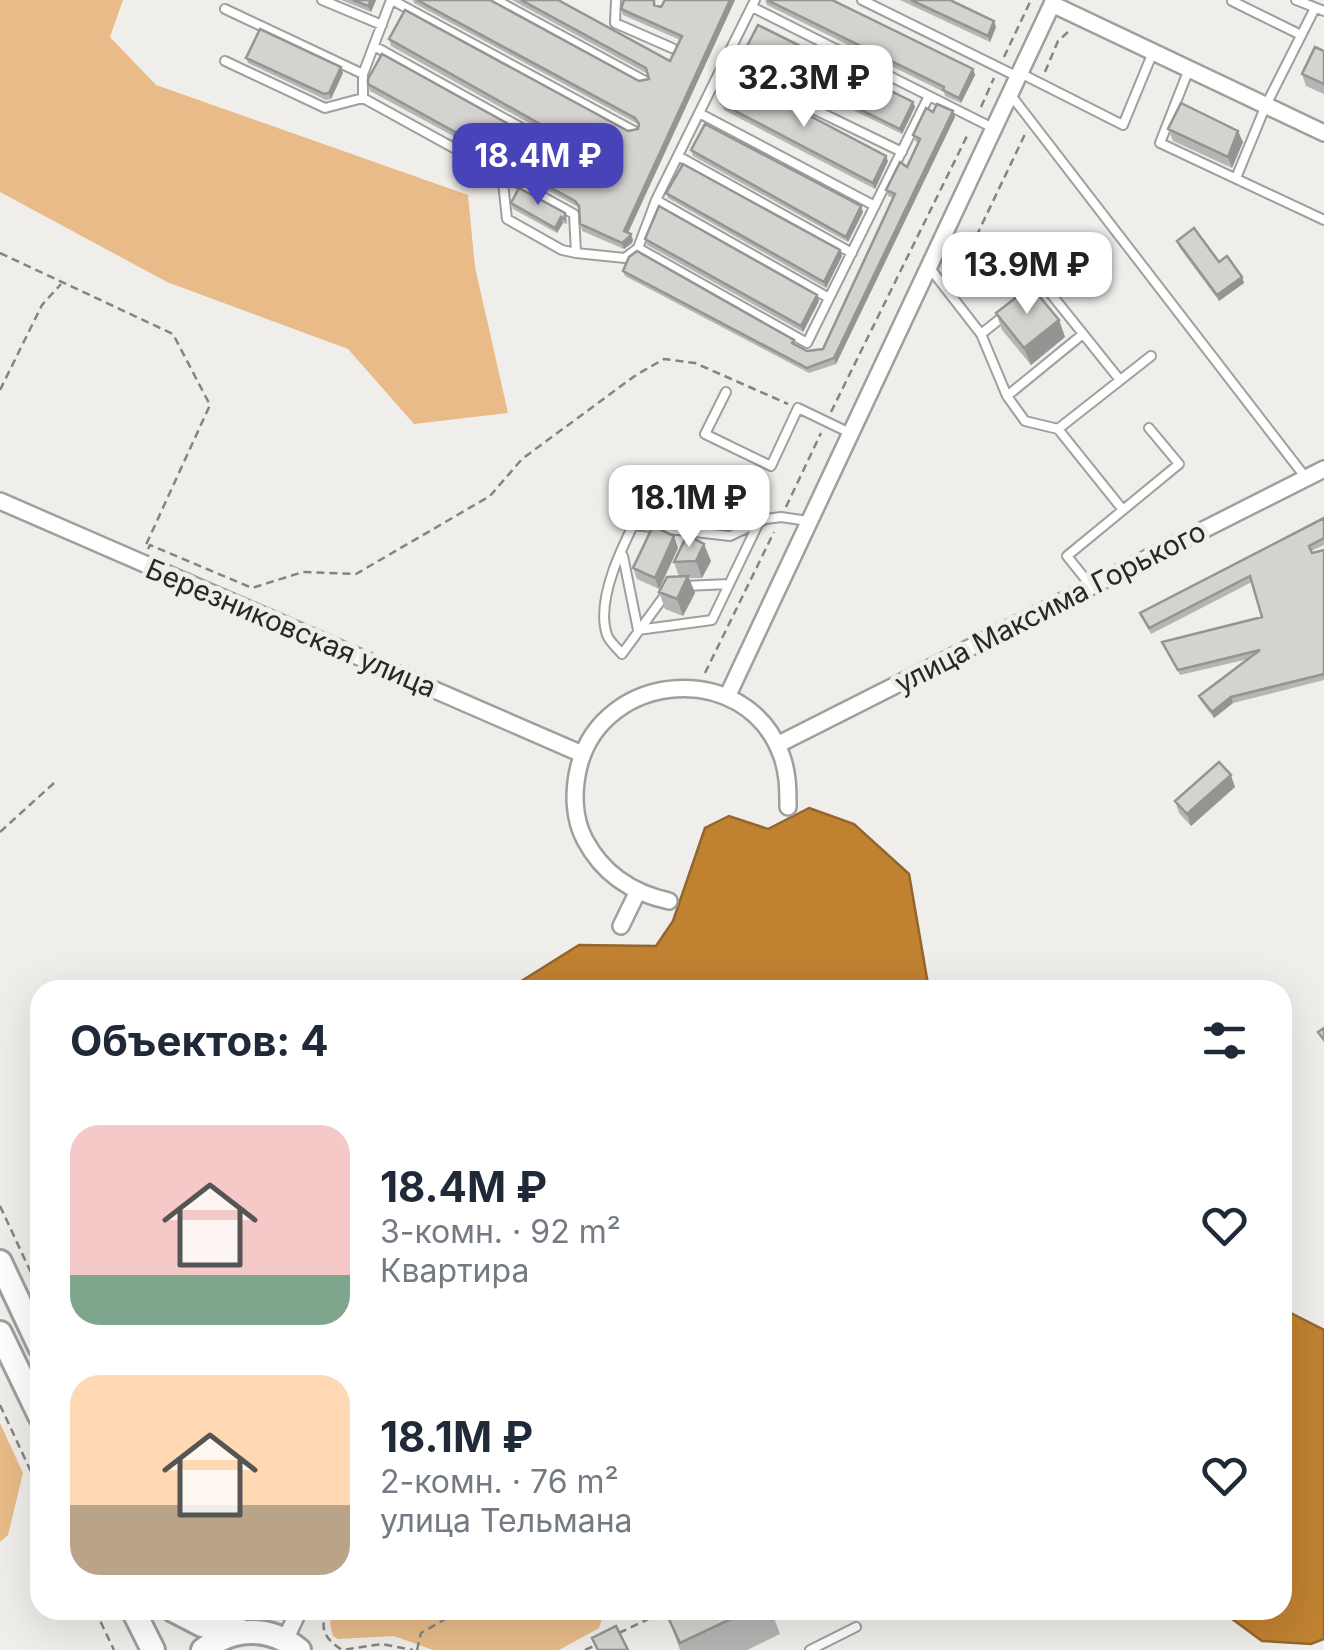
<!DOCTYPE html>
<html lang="ru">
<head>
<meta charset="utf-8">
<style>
	body { margin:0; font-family:Inter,sans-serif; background:#f2f2f3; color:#1f2937; height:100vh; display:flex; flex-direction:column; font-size:38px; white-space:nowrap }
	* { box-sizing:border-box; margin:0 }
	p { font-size:32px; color:#747a83 }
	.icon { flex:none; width:55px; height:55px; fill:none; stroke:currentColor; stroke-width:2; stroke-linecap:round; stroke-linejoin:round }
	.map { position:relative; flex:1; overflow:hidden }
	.sheet { position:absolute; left:30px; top:980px; width:1262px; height:640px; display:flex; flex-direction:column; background:#fff; border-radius:30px; box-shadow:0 10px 40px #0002 }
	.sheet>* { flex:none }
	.price { position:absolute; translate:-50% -85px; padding:0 22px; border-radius:20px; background:#fff; color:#222; font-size:32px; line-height:65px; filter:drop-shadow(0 2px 5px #0008) }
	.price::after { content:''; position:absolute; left:50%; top:60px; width:30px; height:22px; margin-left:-15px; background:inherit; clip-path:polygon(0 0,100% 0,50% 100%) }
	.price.selected { background:#4843b9; color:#fff }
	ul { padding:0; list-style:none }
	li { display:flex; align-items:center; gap:30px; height:250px; padding:0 40px }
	li span { display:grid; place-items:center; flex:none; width:280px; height:200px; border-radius:30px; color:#555 }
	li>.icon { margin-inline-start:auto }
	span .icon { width:120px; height:120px; fill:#fffc; stroke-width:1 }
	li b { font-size:42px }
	h2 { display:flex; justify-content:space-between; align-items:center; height:120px; padding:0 40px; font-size:42px }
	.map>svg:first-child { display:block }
	.green { fill:#e8bb88 }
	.water { fill:#c08131; stroke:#93662e; stroke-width:2.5 }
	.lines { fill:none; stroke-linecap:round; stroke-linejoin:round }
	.lane-casing { stroke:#a19f9c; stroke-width:12 }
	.street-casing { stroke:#a19f9c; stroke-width:20 }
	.secondary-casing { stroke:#a19f9c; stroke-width:28 }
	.path { stroke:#858482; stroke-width:2.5; stroke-dasharray:8 5; stroke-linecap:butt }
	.lane { stroke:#fff; stroke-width:8 }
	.street { stroke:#fff; stroke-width:15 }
	.secondary { stroke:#fff; stroke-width:22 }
	.wall { fill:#b7b5b3 }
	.shaded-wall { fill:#959492 }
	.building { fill:#d5d3d0; stroke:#959492; stroke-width:2.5 }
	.labels { text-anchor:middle; stroke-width:10; stroke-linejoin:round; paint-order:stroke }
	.street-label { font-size:28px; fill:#292827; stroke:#f0eeeb }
</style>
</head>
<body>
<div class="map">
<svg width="1324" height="1650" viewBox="0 0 1324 1650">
	<rect width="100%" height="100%" fill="#f0eeeb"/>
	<path class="green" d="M 0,0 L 123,0 L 110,37 L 156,85 L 468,195 L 475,267 L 508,413 L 414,424 L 348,349 L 167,282 L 0,192 Z
		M 0,1423 L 23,1473 L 8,1535 L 0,1542 Z
		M 334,1610 L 605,1610 L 599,1628 L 559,1650 L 433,1650 L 394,1636 L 338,1639 L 333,1636 L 330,1623 Z"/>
	<path class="water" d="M 809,808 L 854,824 L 909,874 L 929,990 L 507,990 L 579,945 L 656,946 L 673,921 L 705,828 L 729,816 L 768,829 Z
		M 1283,1309 L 1324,1330 L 1324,1639 L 1311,1644 L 1262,1641 L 1220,1610 L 1282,1610 Z"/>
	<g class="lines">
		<defs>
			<path id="lane" d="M 322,0 L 382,25
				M 391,0 L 363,74 L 363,98 L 574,214 L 576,253 L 625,258 L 638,248 L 656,200 L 755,0
				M 392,0 L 634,131
				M 496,0 L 645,81
				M 616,0 L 615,23 L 672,48
				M 862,0 L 1018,77
				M 1296,0 L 1324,11
				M 1232,1 L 1301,35
				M 752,7 L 993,128
				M 225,9 L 363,74
				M 374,46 L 610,177
				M 225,61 L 325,108 L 363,98
				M 723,65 L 902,152
				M 1189,69 L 1160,143 L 1324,220
				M 1020,73 L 1123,125 L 1153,52
				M 1010,94 L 1306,478
				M 699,113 L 875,206
				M 678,156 L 852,253
				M 502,174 L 507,219 L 562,250 L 576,253
				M 1236,178 L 1266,105 L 1315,8
				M 656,200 L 829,298
				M 638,248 L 807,343 L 929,96
				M 929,267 L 981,334 L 1007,396 L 1025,421 L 1058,429 L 1123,510
				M 1028,297 L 1043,284 L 1120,380
				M 981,334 L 1005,315
				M 726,392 L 705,434 L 771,466 L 798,408 L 850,433
				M 1007,396 L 1083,334
				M 1058,429 L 1151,356
				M 634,525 L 730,536 L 766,519 L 781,517 L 808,521
				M 623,556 L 638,630 L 712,620 L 759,522
				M 684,586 L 729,584
				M 1091,586 L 1067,556 L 1179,464 L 1149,428
				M 665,595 L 622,654 C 617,648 609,641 607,635 C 593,594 633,526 651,490 L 656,485 L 703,487 L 711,490 L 738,514 L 766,519
				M 810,1650 L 856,1627"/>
			<path id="street" d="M 1052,4 L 1324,133
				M 0,501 L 582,754
				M 727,697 L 1054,0
				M 777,745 L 1324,469
				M 669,901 C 632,893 603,874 585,840 C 573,818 573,790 579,766 C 604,670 746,660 781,754 C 788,772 788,789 788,807
				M 621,926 L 638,891
				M 285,1640 L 299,1610"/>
			<path id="secondary" d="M 0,1262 L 40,1347
				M 0,1333 L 40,1416
				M 133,1610 L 153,1650
				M 173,1610 L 202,1625 L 239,1630
				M 203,1650 C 233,1627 269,1625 299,1650"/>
		</defs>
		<use href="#lane" class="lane-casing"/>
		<use href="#street" class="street-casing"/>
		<use href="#secondary" class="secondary-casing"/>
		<path class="path" d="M 1004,57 L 1031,0
			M 1045,72 L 1058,41 L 1068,32
			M 981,107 L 994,78
			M 0,253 L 173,334 L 210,405 L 145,547
			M 954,283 L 1026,132
			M 0,390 L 42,305 L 61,284
			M 831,412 L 969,132
			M 786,507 L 821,433
			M 148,549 L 150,545 L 252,588 L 303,572 L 356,574 L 490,496 L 522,459 L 636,375 L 664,359 L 695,363 L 788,404
			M 705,673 L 774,532
			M 0,832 L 54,783
			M 0,1206 L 40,1292
			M 0,1405 L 40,1491
			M 95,1610 L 114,1650
			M 328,1610 C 318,1630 326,1639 342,1650 L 382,1644 L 413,1650
			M 619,1633 L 667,1610
			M 417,1650 L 421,1633 L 461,1610
			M 585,1650 L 594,1646"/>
		<use href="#lane" class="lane"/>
		<use href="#street" class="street"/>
		<use href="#secondary" class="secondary"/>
	</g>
	<path class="wall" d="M 341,0 L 376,0 L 371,12 Z
		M 413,0 L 490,0 L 639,81 L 649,79 L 648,74 L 512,0 L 558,0 L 670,61 L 680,40 L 623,15 L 621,9 L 655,3 L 656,5 L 661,7 L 665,0 L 735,0 L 628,233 L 633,240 L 632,243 L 624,249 L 582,231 L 578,207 L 529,180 L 527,176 L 370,91 L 368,84 L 604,177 L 614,175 L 613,170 L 391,46 L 389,39 L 628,131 L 638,129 L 638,124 L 414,3 Z
		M 765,0 L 973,69 L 975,75 L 961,103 L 945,96 L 944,92 L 767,5 Z
		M 900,0 L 950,0 L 996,27 L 990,42 Z
		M 1324,51 L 1324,94 L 1306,86 L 1302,74 Z
		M 744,52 L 913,102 L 915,107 L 902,134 L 746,58 Z
		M 246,58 L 341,67 L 343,73 L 331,99 L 326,100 L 248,63 Z
		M 722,104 L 888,161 L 875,189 L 724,110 Z
		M 933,112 L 955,117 L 836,364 L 809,373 L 625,276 L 623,271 L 807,351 L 823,349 L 893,198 L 888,196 L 886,190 L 907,167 L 919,143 L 915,141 L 913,135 Z
		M 1168,129 L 1243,142 L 1232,168 L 1173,141 Z
		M 691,150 L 863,212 L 848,242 L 693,156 Z
		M 666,193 L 842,256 L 826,288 L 668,198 Z
		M 511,203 L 567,219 L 567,224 L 563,223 L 557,233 L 513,209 Z
		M 645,239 L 817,295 L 819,301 L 803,332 L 647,245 Z
		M 1177,241 L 1219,262 L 1242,277 L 1244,283 L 1219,301 L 1179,247 Z
		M 996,313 L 1059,320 L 1065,337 L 1031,365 L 1002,330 Z
		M 1324,518 L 1324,545 L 1311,551 L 1312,553 L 1324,550 L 1324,680 L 1233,703 L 1214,718 L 1201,701 L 1199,696 L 1248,659 L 1180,675 L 1162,642 L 1262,617 L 1252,582 L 1151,634 L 1140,613 Z
		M 678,548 L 659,589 L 637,579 L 633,568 Z
		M 711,561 L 702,578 L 689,578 L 695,593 L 683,616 L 665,609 L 659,592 L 679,577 L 674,562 Z
		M 1235,787 L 1191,826 L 1179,813 L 1175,801 Z
		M 683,1610 L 771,1610 L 780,1634 L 747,1650 L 680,1650 L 668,1617 Z"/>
	<path class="shaded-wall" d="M 371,0 L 376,0 L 371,12 L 368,6 Z
		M 730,0 L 735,0 L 626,237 L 624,231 Z
		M 994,21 L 996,27 L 990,42 L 988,36 Z
		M 341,67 L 343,73 L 331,99 L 329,93 Z
		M 973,69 L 975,75 L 961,103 L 959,98 Z
		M 913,102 L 915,107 L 902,134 L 900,129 Z
		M 953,111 L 955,117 L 836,364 L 834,358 Z
		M 1238,131 L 1243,142 L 1232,168 L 1228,157 Z
		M 886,156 L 888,161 L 875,189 L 873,183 Z
		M 861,206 L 863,212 L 848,242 L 846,237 Z
		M 561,217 L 563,223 L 557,233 L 555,228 Z
		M 631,234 L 633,240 L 632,243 L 624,249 L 622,243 Z
		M 840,250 L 842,256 L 826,288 L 824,282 Z
		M 1242,277 L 1244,283 L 1219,301 L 1217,295 Z
		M 817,295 L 819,301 L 803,332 L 801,326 Z
		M 1059,320 L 1065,337 L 1031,365 L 1024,348 Z
		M 674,536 L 678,548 L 659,589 L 655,578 Z
		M 704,544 L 711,561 L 702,578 L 696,561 Z
		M 688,576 L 695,593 L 683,616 L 677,599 Z
		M 1231,697 L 1233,703 L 1214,718 L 1212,712 Z
		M 1231,775 L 1235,787 L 1191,826 L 1187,814 Z
		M 1284,1267 L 1292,1290 L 1282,1298 L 1282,1269 Z"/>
	<path class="building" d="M 353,0 L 371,0 L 368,6 Z
		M 417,0 L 490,0 L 639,81 L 649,79 L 646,68 L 521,0 L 558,0 L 670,61 L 682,36 L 621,9 L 624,0 L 654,0 L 654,5 L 661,7 L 665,0 L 730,0 L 624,231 L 631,234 L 629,237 L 622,243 L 580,224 L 579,206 L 575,201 L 526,174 L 528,172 L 368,84 L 368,79 L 382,54 L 604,177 L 614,175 L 611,164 L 389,39 L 405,10 L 628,131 L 638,129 L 639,124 L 635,118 Z
		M 767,0 L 832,0 L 973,69 L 959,98 L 943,90 L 944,87 Z
		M 911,0 L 950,0 L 994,21 L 988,36 Z
		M 758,25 L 913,102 L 900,129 L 744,52 Z
		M 260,29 L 341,67 L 329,93 L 324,94 L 246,58 Z
		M 1315,47 L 1324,51 L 1324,84 L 1302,74 Z
		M 736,77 L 886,156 L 873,183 L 722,104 Z
		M 1181,103 L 1238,131 L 1228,157 L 1168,129 Z
		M 937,104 L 953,111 L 834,358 L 807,368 L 623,271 L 629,257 L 637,251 L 794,340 L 792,343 L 807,351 L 823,349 L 895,194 L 886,190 L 900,162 L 907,167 L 920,139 L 913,135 L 926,108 L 933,112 Z
		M 705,124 L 861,206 L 846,237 L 691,150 Z
		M 683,164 L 840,250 L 824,282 L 666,193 Z
		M 519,188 L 565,213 L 565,219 L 561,217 L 555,228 L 511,203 Z
		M 659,206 L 817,295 L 801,326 L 645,239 Z
		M 1194,228 L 1219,262 L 1227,256 L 1242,277 L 1217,295 L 1177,241 Z
		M 1031,286 L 1059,320 L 1024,348 L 996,313 Z
		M 1324,518 L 1324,538 L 1309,546 L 1312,553 L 1324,550 L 1324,674 L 1231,697 L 1212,712 L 1199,696 L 1260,650 L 1178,670 L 1162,642 L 1262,617 L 1250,576 L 1149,628 L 1140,613 Z
		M 653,526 L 674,536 L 655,578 L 633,568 Z
		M 687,535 L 704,544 L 696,561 L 674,562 Z
		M 688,576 L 677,599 L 659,592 L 667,577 Z
		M 1219,762 L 1231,775 L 1187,814 L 1175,801 Z
		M 1324,1028 L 1324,1040 L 1318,1032 Z
		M 683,1610 L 750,1610 L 680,1643 L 668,1617 Z
		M 616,1626 L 628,1650 L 598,1650 L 592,1638 Z"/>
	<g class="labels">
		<g class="street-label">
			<text transform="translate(1050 607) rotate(-27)" y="10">улица Максима Горького</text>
			<text transform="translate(291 628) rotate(23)" y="10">Березниковская улица</text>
		</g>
	</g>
</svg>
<b class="price" style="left:804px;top:130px">32.3M ₽</b>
<b class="price selected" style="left:538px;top:208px">18.4M ₽</b>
<b class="price" style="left:1027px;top:317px">13.9M ₽</b>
<b class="price" style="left:689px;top:550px">18.1M ₽</b>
<section class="sheet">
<h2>Объектов: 4<svg class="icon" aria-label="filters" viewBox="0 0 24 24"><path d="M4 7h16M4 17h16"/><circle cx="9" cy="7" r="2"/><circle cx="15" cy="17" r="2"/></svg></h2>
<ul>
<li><span style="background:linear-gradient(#f6c9c9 75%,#7fa58c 0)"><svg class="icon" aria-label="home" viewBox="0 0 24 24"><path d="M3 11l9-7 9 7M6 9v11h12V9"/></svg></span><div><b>18.4M ₽</b><p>3-комн. · 92 m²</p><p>Квартира</p></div><svg class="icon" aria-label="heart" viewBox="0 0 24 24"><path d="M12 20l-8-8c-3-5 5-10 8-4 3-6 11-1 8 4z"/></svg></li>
<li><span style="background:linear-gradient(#ffd9b3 65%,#b9a48a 0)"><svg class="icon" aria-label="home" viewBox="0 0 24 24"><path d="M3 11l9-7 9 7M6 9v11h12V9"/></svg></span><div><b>18.1M ₽</b><p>2-комн. · 76 m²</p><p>улица Тельмана</p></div><svg class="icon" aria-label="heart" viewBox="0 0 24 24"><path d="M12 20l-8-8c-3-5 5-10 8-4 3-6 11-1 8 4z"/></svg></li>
</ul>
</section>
</div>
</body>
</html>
